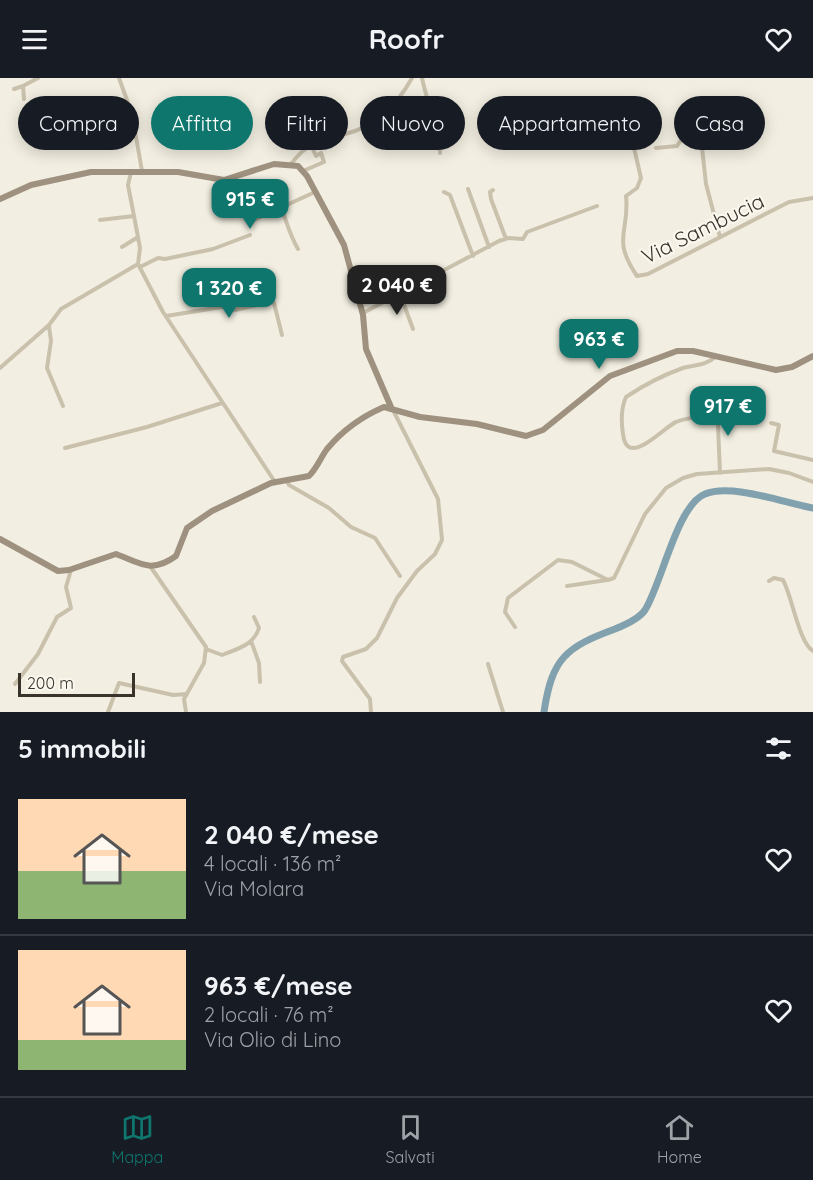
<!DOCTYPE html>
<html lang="it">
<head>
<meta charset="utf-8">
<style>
	body { margin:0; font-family:Quicksand,sans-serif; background:#242831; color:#f1f3f6; height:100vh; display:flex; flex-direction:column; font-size:22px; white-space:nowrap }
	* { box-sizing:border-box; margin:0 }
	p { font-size:20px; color:#9ea1a6 }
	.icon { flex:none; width:33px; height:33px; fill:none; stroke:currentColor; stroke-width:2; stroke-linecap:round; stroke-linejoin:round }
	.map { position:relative; height:634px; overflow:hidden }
	.details { display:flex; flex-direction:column; background:#171b24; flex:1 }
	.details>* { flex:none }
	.hud { position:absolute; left:18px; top:18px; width:777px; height:54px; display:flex; gap:12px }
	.scale { position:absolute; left:18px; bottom:15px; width:117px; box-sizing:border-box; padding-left:6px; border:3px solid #39332b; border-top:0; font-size:16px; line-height:21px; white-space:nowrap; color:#39332b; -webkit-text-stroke:4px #faf7ee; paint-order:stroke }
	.price { position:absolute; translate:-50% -51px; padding:0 14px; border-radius:12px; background:#0f766e; color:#fff; font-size:20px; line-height:39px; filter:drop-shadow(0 2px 3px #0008) }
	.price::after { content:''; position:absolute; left:50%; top:36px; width:18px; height:14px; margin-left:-9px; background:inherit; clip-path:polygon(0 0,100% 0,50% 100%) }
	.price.current { background:#222; color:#fff }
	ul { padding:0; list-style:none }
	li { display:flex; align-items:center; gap:18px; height:150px; padding:0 18px }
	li+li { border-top:2px solid #363941 }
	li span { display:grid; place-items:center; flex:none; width:168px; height:120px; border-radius:0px; color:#555 }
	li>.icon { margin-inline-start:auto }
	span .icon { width:72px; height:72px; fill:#fffc; stroke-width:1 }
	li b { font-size:26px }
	h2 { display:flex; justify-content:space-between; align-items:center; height:72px; padding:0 18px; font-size:26px }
	.chip { padding:0 21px; border-radius:27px; background:#171b24; box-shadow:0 3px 15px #0003; font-size:21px; line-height:54px }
	.chip.current { background:#0f766e; color:#fff }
	header { display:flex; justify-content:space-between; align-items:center; height:78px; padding:0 18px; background:#171b24; font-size:27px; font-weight:800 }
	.menu { display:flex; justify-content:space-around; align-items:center; height:84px; border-top:2px solid #363941; background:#171b24; font-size:16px; color:#9ea1a6 }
	.menu a { display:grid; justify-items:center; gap:3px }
	.menu .current { color:#0f766e }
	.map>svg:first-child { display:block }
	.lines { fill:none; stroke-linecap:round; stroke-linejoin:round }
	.river { stroke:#82a1ae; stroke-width:7 }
	.street { stroke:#cac1ad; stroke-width:4 }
	.secondary { stroke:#9e917f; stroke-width:6 }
	.labels { text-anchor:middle; stroke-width:4.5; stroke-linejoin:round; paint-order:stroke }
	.street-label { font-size:21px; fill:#39332b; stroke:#faf7ee }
</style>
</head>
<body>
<header><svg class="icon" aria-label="menu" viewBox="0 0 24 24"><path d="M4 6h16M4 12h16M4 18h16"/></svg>Roofr<svg class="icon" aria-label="heart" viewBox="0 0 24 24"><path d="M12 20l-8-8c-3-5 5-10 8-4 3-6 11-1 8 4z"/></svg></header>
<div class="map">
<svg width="813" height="634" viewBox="0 0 813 634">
	<rect width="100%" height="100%" fill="#f2eee1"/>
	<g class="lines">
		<path class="river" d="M 544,634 C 552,580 566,569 615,551 C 625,547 639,541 645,532 C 662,505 677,427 705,416 C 731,405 785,425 813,430"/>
		<path class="street" d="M 119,0 L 132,36 L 142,93
			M 422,0 C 427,25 439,49 440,75
			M 14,11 L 23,8
			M 24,21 L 23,8 L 38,0
			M 634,70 L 641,100 L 637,110 L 626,118 C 630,154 611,160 637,198 L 648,196 L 789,124 L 813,120
			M 656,70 L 677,68 L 694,42 L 699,42 L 706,106 L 720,159
			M 291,86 C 312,58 326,63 355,53 C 381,44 399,23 412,0
			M 303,93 L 324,84 L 321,75 L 316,78 L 311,67
			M 227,102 L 222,113 L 233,133 L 241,134 L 254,142 L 315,114
			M 468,111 L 489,169
			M 493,112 L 490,114 L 491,121 L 506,161
			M 444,114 L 450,117 L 473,178
			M 277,118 C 285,137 288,154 298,171
			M 100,142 L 134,138
			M 138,159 L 140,170 L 138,186 L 163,234 L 275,404
			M 122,169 L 138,159 L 128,107 L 131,94
			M 140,189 L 158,180 L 165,181 L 213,171 L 250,157
			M 400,216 L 413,251
			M 363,235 L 499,163 L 508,160 L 523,161 L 527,154 L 597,128
			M 166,238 L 228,228 L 235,232 L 270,224 L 274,225 L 282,257
			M 49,248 L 51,263 L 47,290 L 63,328
			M 715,279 C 707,287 694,287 683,290 C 663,297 644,307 626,319 C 621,330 621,343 623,356 C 627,392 665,348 676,344 C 690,338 703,340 718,338
			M 0,290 L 49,247 L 61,231 L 138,186
			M 717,325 L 720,395
			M 771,345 L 779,347 L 774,373 L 813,382
			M 65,370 L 147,349 L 222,325
			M 286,402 L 289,407 L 329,430 L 351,449 L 375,460 L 400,498
			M 150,488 L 206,569 L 204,585 L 184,621 L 186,634
			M 769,503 L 774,500 L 783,502 C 792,518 799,565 813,573
			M 567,508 L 607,502
			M 515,549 L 505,534 L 508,520 L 558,482 L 572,484 L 608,502 L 614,500 L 645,436 L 666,410 L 683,400 L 697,396 L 769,391 L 789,395 L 813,404
			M 251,563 L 259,585 L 260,604
			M 206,571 L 222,577 C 237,571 254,567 259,550 L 254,539
			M 488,586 L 503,634
			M 15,606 L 38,576 L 57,539 L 71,530 L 66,509 L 71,492
			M 108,634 L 119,605 L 173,617 L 187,616
			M 371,634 L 370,621 L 342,583 L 343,579 L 366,571 L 377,560 L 397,520 L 417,493 L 435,476 L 442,462 L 438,421 L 392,330"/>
		<path class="secondary" d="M 0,121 L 31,107 L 91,94 L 178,94 L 224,102 L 274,86 L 298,88 L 307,98 L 344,167 L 363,237 L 366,271 L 391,329
			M 0,461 L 58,493 L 69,492 L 116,476 C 140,485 151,496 176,478 L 187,450 L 212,433 L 271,405 L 309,398 C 317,390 321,379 327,371 C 342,353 363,338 384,329 L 420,339 L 477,346 L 526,358 L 543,352 L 610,298 L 677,273 L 693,273 L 776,292 L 792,289 L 813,278"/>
	</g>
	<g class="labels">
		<g class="street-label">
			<text transform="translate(703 151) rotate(-26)" y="7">Via Sambucia</text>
		</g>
	</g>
</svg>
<div class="scale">200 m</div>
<b class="price" style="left:250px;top:152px">915 €</b>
<b class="price current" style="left:397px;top:238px">2 040 €</b>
<b class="price" style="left:229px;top:241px">1 320 €</b>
<b class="price" style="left:599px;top:292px">963 €</b>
<b class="price" style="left:728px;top:359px">917 €</b>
<div class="hud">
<a class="chip">Compra</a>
<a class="chip current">Affitta</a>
<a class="chip">Filtri</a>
<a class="chip">Nuovo</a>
<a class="chip">Appartamento</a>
<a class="chip">Casa</a>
</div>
</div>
<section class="details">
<h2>5 immobili<svg class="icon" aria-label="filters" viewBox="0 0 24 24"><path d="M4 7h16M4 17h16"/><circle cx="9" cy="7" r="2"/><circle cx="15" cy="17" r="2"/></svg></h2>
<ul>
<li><span style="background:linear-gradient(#ffd9b3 60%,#8fb573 0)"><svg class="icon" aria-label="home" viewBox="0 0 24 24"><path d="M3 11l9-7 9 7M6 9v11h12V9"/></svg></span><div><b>2 040 €/mese</b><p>4 locali · 136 m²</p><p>Via Molara</p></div><svg class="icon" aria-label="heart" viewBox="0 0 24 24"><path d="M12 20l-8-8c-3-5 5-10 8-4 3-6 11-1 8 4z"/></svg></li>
<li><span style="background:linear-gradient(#ffd9b3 75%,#8fb573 0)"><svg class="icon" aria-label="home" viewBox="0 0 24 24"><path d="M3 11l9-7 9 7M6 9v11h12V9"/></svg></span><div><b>963 €/mese</b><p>2 locali · 76 m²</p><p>Via Olio di Lino</p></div><svg class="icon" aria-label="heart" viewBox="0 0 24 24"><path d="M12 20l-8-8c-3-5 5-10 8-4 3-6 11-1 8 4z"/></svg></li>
</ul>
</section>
<nav class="menu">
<a class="current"><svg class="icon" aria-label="map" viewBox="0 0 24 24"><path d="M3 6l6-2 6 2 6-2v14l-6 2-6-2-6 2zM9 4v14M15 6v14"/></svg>Mappa</a>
<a><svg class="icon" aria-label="saved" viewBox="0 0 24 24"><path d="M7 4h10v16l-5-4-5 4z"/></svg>Salvati</a>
<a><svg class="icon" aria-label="home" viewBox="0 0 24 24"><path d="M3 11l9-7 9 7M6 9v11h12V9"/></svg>Home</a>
</nav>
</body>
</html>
